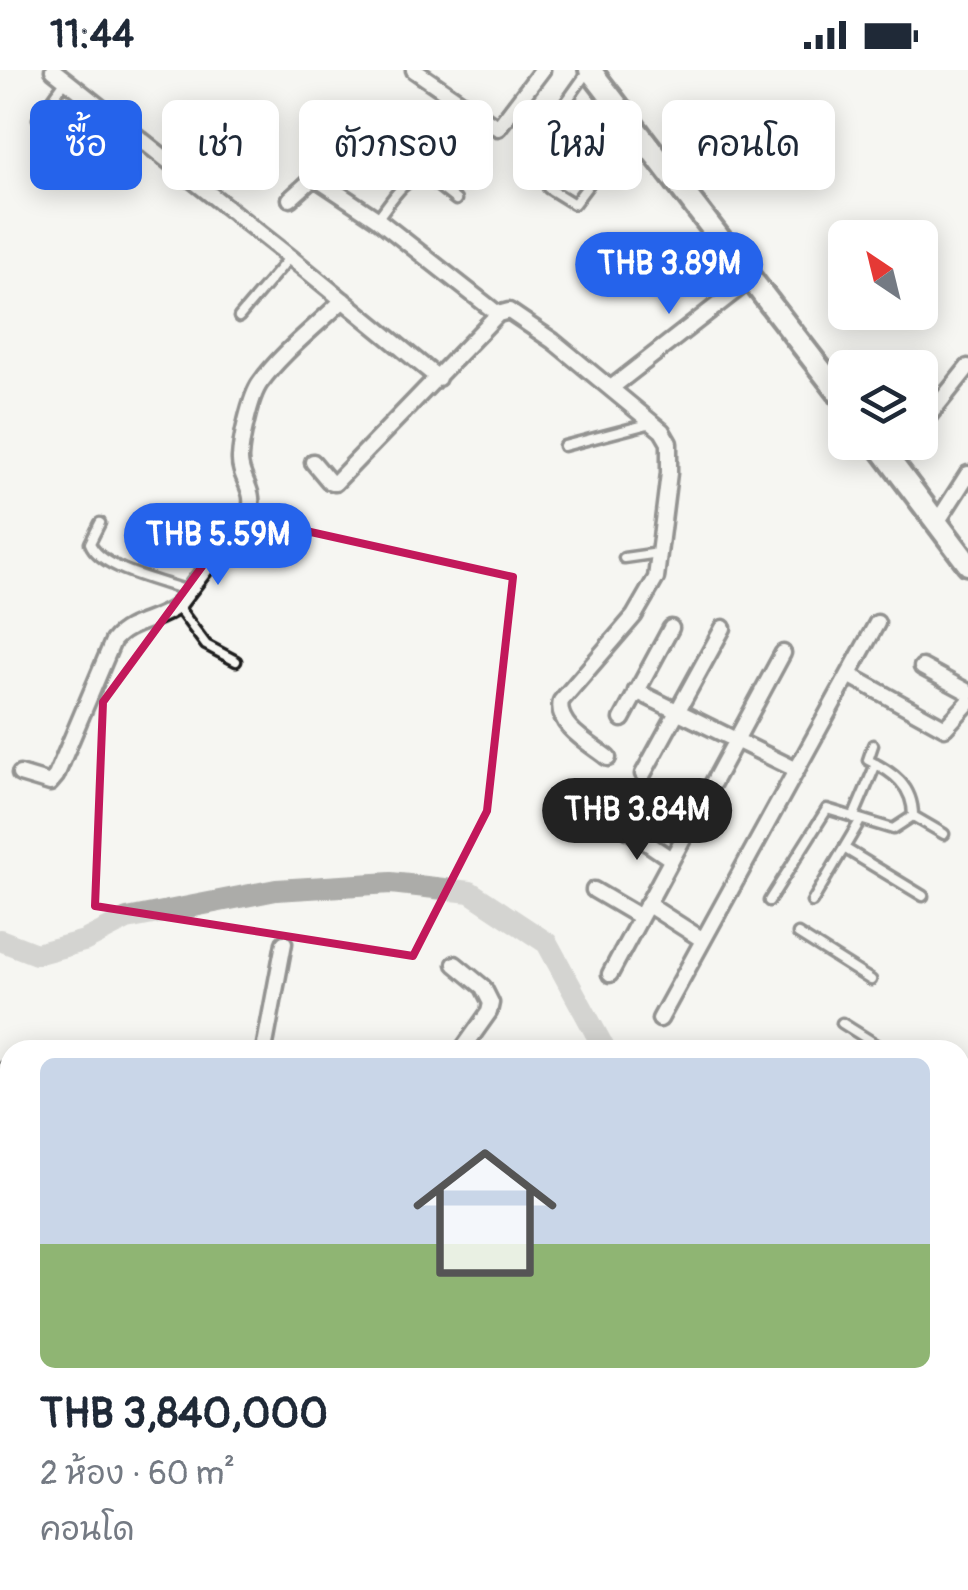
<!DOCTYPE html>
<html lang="th">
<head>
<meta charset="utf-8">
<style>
	body { margin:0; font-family:Pangolin,"Playpen Sans Thai",sans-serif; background:#f6f6f7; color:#1f2937; height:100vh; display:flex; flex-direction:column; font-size:38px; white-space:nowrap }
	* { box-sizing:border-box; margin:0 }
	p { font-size:32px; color:#747a83 }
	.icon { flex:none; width:55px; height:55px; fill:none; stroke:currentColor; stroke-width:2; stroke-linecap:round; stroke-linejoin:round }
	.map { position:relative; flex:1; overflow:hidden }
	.details { position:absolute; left:0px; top:970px; width:970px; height:550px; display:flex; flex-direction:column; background:#fff; border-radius:30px 30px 0 0; box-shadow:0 5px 25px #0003 }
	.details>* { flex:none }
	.hud { position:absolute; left:30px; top:30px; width:910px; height:90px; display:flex; gap:20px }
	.needle { width:65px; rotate:325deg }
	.tools { position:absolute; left:828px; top:150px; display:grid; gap:20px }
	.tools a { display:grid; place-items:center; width:110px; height:110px; border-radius:15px; background:#fff; box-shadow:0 5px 25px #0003; font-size:50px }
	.price { position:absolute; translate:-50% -85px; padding:0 22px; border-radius:35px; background:#2563eb; color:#fff; font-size:32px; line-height:65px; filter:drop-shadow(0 2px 5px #0008) }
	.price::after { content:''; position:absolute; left:50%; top:60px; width:30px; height:22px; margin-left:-15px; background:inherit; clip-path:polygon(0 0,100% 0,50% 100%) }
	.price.selected { background:#222; color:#fff }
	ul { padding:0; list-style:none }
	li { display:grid; align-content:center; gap:20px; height:530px; padding:0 40px }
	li+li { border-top:2px solid #e0e1e3 }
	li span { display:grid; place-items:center; height:310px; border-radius:15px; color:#555 }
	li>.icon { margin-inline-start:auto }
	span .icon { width:180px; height:180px; fill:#fffc; stroke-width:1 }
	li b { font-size:42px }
	.tag { padding:0 35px; border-radius:15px; background:#fff; box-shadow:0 5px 25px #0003; font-size:35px; line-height:90px }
	.tag.selected { background:#2563eb; color:#fff }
	.status { display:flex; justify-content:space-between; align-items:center; height:70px; padding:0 50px; background:#fff; direction:ltr }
	.status svg { height:28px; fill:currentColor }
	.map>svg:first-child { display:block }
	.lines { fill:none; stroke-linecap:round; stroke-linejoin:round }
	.river { stroke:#acaca9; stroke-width:22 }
	.service-casing { stroke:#1c1c1c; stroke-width:15 }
	.minor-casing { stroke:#1c1c1c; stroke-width:21 }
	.secondary-casing { stroke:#1c1c1c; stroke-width:28 }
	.service { stroke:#f6f6f2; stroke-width:8 }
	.minor { stroke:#f6f6f2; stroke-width:14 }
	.secondary { stroke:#f6f6f2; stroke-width:20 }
	.marked { fill:none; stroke:#c2185b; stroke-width:8; stroke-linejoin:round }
</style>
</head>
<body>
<div class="status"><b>11:44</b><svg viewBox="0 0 49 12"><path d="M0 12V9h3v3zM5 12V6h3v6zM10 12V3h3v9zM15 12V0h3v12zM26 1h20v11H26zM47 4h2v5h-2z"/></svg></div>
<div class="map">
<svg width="968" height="1520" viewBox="0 0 968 1520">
	<rect width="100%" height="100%" fill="#f6f6f2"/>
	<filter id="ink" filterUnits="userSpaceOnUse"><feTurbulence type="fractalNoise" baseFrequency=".01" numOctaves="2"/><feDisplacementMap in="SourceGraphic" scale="20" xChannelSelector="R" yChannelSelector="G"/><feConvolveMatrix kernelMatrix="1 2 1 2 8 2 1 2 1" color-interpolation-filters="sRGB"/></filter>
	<g filter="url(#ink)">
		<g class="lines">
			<path class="river" d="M 0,870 L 36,884 L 84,871 L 127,849 L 276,820 L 391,813 L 470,822 L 547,873 L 605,980
				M 960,1316 L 968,1318"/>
			<defs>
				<path id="service" d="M 38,49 L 66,10
					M 533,79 L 566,32
					M 548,118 L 574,134 L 610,86 L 605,74 L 566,32 L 588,1
					M 377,149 C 391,132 402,109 424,105 L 456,130
					M 239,247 L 290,187
					M 564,376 L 652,353
					M 100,453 L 90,473 C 100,499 161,511 188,521
					M 624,488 L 659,483
					M 177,536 L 206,575 L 236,591
					M 873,675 L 868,690 C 893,702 913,716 913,746
					M 853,748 L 876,694
					M 844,778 L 923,826
					M 769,831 L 827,739 L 893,759 L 913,746 L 944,764
					M 812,832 L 860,751
					M 798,864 L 871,910
					M 842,953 L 885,980
					M 960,1098 L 968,1083
					M 960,1260 L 968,1262
					M 960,1361 L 968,1363
					M 960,1396 L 968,1393
					M 0,1404 L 10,1406
					M 0,1439 L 10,1416"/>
				<path id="minor" d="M 53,0 L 290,187 L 438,308
					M 414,0 L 498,58 L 542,0
					M 290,129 L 309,112 L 317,109 L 377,149 L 498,244
					M 611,318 L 752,208
					M 920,357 L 968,297
					M 313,392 L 329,411 L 335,413 L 498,244 L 509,241 L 553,271 L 662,361 L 669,373 L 669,403 L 656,508 L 634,546 L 561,631 C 555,656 591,674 608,688
					M 892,393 L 908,372
					M 936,454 L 968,404
					M 922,597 L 968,622
					M 849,605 L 945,658 L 968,633
					M 636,621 L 797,700
					M 622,649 L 671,558
					M 20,704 L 50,713 L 56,706 L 113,571 C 129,551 157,552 177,536 L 250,440 C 256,420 239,408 240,388 C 241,370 250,327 260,313 C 282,282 317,256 343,230
					M 643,704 L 723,558
					M 628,760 L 671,789
					M 594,820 L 640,847
					M 647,834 L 703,870
					M 455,894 L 483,917 L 491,933 L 489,942 L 462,980
					M 610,904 L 783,583
					M 660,949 L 877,553
					M 264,980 L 284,873
					M 0,1001 L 10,1016
					M 10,1116 L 6,1122 L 10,1130
					M 960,1432 L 968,1435
					M 214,1510 L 314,1519
					M 391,1520 L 391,1510
					M 627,1520 L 628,1510"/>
				<path id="secondary" d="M 590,0 L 845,331
					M 876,372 L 968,494"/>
			</defs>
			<use href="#service" class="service-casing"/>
			<use href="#minor" class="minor-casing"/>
			<use href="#secondary" class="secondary-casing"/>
			<use href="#service" class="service"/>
			<use href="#minor" class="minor"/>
			<use href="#secondary" class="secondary"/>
		</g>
	</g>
	<path d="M0 0H968V1520H0ZM 239,446 L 513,507 L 487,741 L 413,886 L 95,836 L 103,632 Z" fill="#f6f6f2" fill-opacity=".55" fill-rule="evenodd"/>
	<path class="marked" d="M 239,446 L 513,507 L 487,741 L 413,886 L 95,836 L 103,632 Z"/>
</svg>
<div class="tools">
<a><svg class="needle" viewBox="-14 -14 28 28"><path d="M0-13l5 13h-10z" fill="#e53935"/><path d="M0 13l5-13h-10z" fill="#747a83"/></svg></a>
<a><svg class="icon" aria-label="layers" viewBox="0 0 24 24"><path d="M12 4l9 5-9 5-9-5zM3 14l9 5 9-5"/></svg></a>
</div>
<b class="price" style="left:669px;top:247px">THB 3.89M</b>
<b class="price" style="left:218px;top:518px">THB 5.59M</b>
<b class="price selected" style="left:637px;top:793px">THB 3.84M</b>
<div class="hud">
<a class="tag selected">ซื้อ</a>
<a class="tag">เช่า</a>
<a class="tag">ตัวกรอง</a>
<a class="tag">ใหม่</a>
<a class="tag">คอนโด</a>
</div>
<section class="details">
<ul>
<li><span style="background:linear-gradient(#c9d6e8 60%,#8fb573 0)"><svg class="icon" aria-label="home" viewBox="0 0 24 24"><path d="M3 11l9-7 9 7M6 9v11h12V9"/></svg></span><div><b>THB 3,840,000</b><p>2 ห้อง · 60 m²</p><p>คอนโด</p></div></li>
</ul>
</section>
</div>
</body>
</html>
